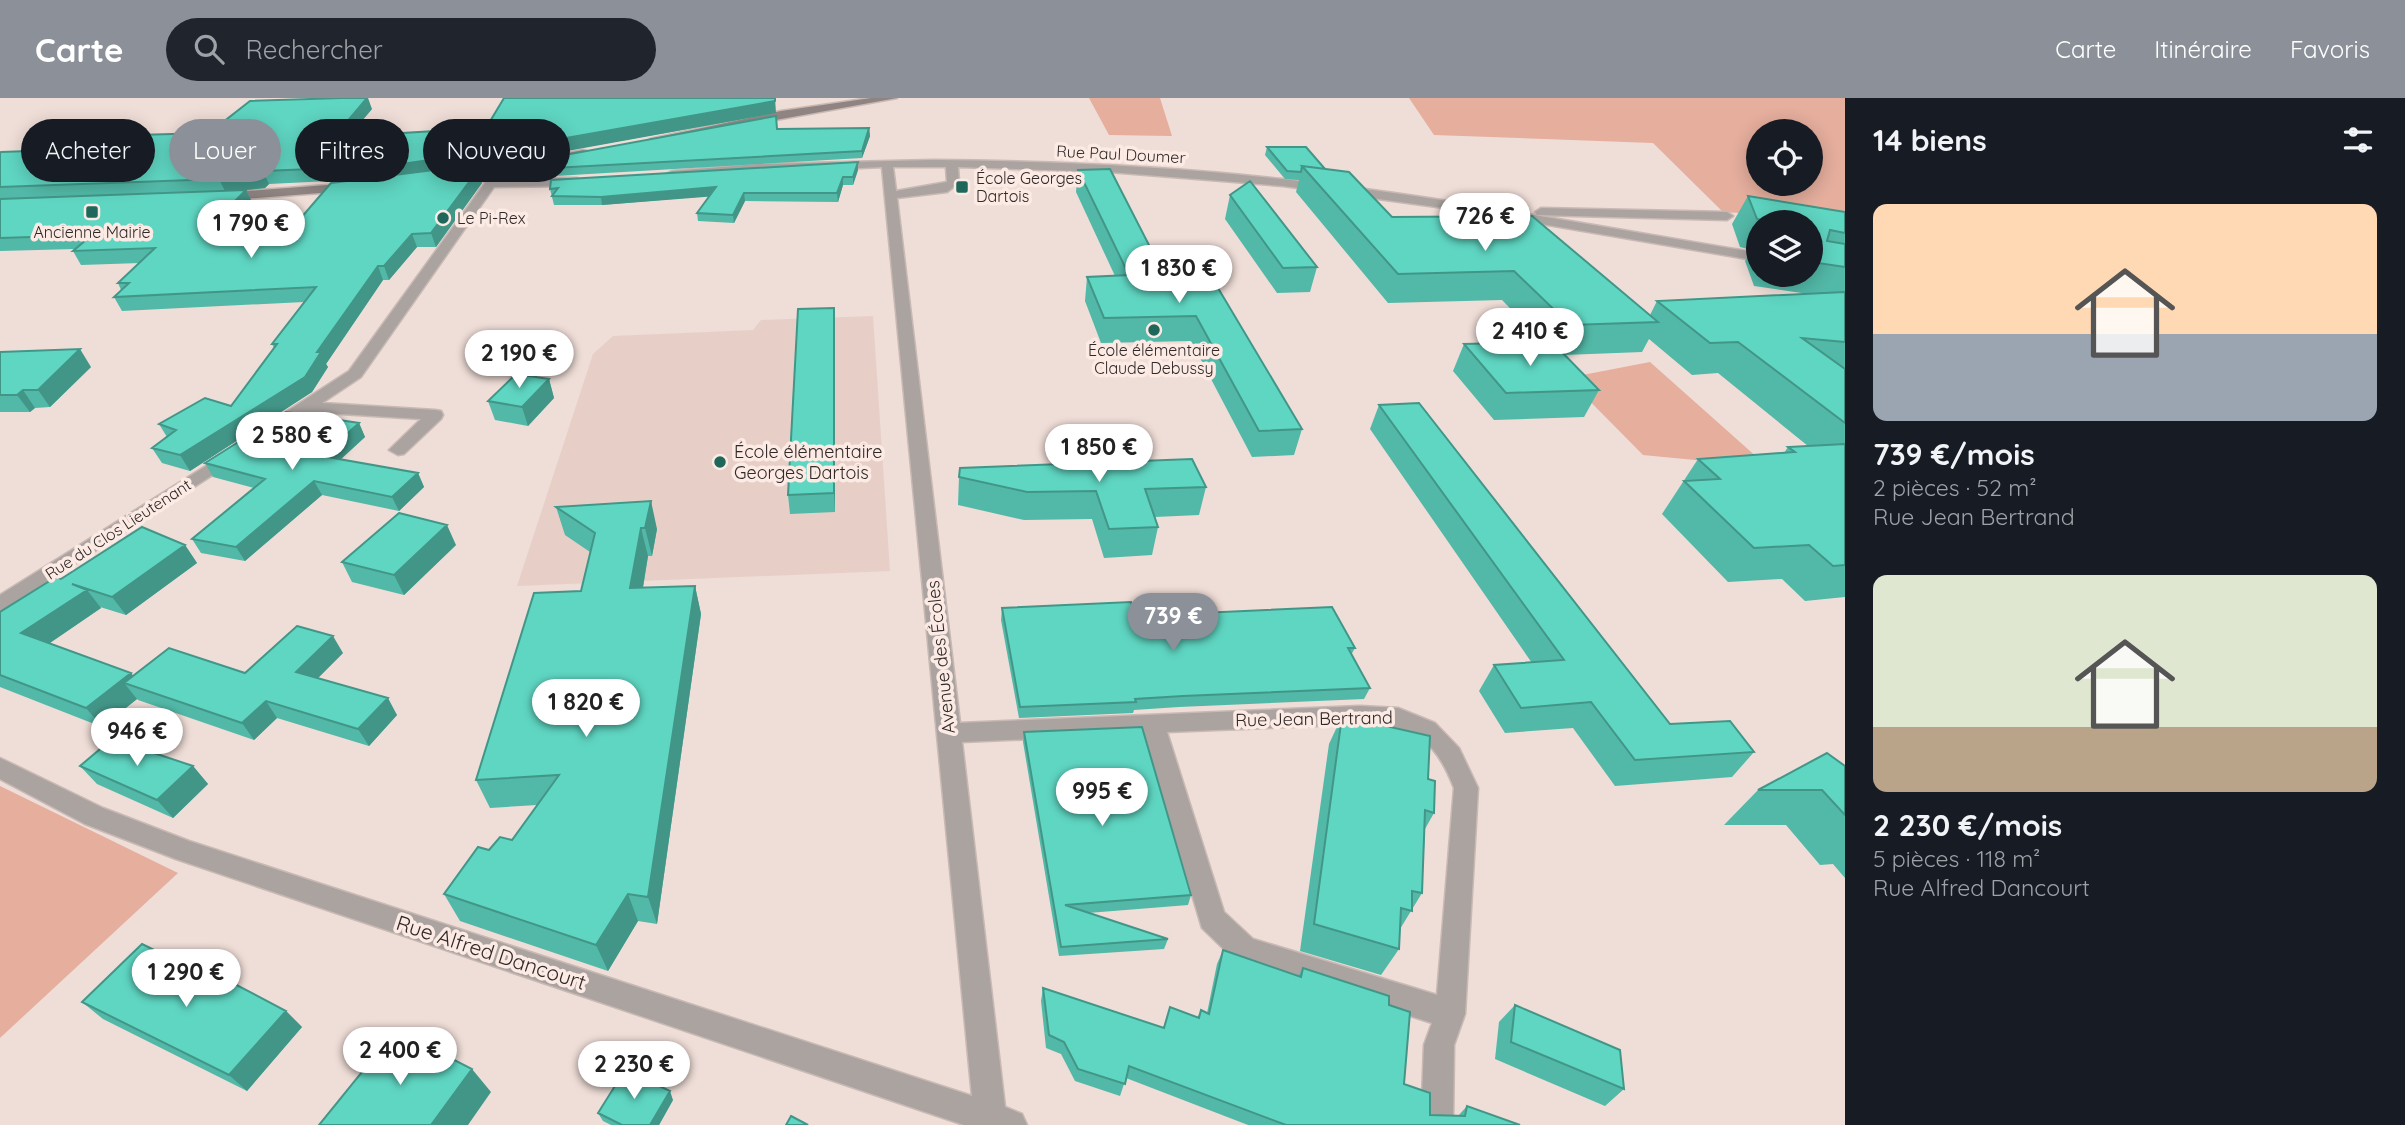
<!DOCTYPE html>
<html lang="fr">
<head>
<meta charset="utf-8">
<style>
	body { margin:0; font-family:Quicksand,sans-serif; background:#20242c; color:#f1f3f6; height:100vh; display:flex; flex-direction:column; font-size:26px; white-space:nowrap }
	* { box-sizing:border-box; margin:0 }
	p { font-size:23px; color:#9ea1a6 }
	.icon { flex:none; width:38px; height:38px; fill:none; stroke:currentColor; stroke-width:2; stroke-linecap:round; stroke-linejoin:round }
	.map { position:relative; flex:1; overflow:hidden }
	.sheet { display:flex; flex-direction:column; background:#171b24; width:560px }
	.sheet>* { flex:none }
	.guide { position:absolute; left:21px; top:21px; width:665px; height:63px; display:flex; gap:14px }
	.tools { position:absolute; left:1746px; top:21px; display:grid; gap:14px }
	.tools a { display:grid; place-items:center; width:77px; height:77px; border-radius:50%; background:#171b24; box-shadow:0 4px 18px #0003; font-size:35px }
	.price { position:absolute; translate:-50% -60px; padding:0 16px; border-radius:24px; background:#fff; color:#222; font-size:23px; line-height:46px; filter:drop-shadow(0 2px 4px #0008) }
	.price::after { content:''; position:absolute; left:50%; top:42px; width:21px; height:16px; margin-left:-10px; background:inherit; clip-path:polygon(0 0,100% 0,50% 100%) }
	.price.current { background:#8c9099; color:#fff }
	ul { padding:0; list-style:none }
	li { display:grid; align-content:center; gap:14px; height:371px; padding:0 28px }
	li span { display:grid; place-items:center; height:217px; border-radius:14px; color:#555 }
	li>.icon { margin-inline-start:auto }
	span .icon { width:126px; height:126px; fill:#fffc; stroke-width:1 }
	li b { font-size:30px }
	h2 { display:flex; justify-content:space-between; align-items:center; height:84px; padding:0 28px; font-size:30px }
	.tag { padding:0 24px; border-radius:32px; background:#171b24; box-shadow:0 4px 18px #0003; font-size:24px; line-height:63px }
	.tag.current { background:#8c9099; color:#fff }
	header { display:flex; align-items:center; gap:42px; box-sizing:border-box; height:98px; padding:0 35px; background:#8c9099; color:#fff }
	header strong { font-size:33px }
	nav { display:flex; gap:38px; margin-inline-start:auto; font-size:24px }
	.search { width:490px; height:63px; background:#20242c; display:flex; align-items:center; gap:18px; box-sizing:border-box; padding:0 24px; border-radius:38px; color:#9ea1a6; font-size:26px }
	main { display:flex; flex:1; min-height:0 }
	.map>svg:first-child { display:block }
	.built { fill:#e7cfc7 }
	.green { fill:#e5ae9d; fill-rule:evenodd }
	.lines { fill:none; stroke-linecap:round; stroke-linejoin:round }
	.minor-casing { stroke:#c9b9b4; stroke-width:3 }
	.secondary-casing { stroke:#c9b9b4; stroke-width:3 }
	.minor { fill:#aaa3a0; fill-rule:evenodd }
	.secondary { fill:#8f8481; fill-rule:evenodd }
	.wall { fill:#52b8a7; fill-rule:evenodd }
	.shaded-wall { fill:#429688 }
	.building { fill:#5fd6c2; stroke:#429688; stroke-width:2 }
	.poi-dot { fill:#1f675b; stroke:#fceae5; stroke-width:2.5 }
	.labels { text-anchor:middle; stroke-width:7; stroke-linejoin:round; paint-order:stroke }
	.far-street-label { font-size:16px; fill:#302927; stroke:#fceae5 }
	.far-poi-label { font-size:16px; fill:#302927; stroke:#fceae5; text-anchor:start }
	.poi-label { font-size:18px; fill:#302927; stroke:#fceae5; text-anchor:start }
	.street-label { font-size:18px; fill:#302927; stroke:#fceae5 }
	.near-street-label { font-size:21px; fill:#302927; stroke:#fceae5 }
</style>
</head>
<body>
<header>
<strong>Carte</strong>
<div class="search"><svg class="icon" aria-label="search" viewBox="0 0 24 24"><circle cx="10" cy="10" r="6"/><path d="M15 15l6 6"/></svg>Rechercher</div>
<nav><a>Carte</a><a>Itinéraire</a><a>Favoris</a></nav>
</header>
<main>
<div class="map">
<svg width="1845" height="1027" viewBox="0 0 1845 1027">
	<rect width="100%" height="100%" fill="#efddd7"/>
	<path class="built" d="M 873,218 L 890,473 L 517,488 L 593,256 L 613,238 L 753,232 L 761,222 Z"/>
	<path class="green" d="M 1089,0 L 1160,0 L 1172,38 L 1109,37 Z
		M 1409,0 L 1845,0 L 1845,121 L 1723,114 L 1653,45 L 1434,37 ZM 1759,33 L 1811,33 L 1811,86 L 1759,86 Z
		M 1650,264 L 1768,369 L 1643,357 L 1567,280 Z
		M 0,688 L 178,775 L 0,940 Z"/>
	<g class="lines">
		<defs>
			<path id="minor" d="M 933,62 C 1050,63 1166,68 1282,81 C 1442,98 1600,129 1759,155 L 1759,163 L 1466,113 L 1283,88 L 1109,74 L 958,69 L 959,85 L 947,94 L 897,100 L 960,625 L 1360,608 L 1398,610 L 1435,625 L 1459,650 L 1478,690 L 1465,916 L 1454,947 L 1453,1027 L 1421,1027 L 1424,947 L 1432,925 L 1234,861 L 1202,830 L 1144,636 L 962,644 L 1005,1009 L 1022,1016 L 1027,1027 L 964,1027 L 176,761 L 85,726 L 0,681 L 0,660 L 103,710 L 189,743 L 972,998 L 882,69 L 672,79 L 666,76 L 672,73 L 758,66 ZM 893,69 L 946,69 L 947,84 L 896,93 ZM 1365,626 C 1415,627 1436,643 1454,690 L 1437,897 L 1253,841 L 1224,814 L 1167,634 Z
				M 477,72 L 485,72 L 494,81 L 577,80 L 583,84 L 577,88 L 494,89 L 361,279 L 322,305 L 435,312 L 441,313 L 443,317 L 441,321 L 404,356 L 398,357 L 389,352 L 421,321 L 309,314 L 278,335 L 266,335 L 263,331 L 266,327 L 349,273 L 485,85 L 475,74 Z
				M 1541,110 L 1727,114 L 1733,118 L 1727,122 L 1537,117 L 1535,114 Z
				M 233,351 L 239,352 L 242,356 L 239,360 L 0,514 L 0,497 Z"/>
			<path id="secondary" d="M 871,0 L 897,0 L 655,44 L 650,41 L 781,13 Z
				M 583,52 L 587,53 L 587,57 L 452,83 L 446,79 Z
				M 354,85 L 360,89 L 358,92 L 219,103 L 213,99 L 219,95 Z"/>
		</defs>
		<use href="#minor" class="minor-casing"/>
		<use href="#secondary" class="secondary-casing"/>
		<use href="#minor" class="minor"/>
		<use href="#secondary" class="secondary"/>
	</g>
	<path class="wall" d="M 372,11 L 349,38 L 776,15 L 474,69 L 478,72 L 482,85 L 436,149 L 417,149 L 389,182 L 383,182 L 326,266 L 328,269 L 312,294 L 190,373 L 162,365 L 152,350 L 167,339 L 159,326 L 231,308 L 274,250 L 272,246 L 304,204 L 122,213 L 114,199 L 121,192 L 118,185 L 140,165 L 81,167 L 73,153 L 75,151 L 0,153 L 0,55 L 115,50 L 209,35 ZM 349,82 L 294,128 L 228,130 L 252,104 L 246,92 L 265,90 L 269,86 Z
		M 869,30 L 870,38 L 862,60 L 555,78 L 553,70 L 777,31 Z
		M 1267,49 L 1325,71 L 1392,119 L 1650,217 L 1657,203 L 1808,196 L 1754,188 L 1745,163 L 1752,152 L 1740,149 L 1732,126 L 1748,98 L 1845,114 L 1845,499 L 1805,503 L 1782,481 L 1728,484 L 1662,416 L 1698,361 L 1784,355 L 1788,349 L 1808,348 L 1718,275 L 1692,277 L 1649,241 L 1642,254 L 1564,257 L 1599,292 L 1584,319 L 1494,322 L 1453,273 L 1464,246 L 1543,244 L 1502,202 L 1388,205 L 1296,94 L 1299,82 L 1285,81 L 1265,57 ZM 1759,124 L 1811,124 L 1811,177 L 1759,177 Z
		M 858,72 L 853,87 L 843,87 L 838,104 L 745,103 L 734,125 L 698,123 L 697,115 L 709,98 L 602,107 L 554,107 L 550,91 Z
		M 1078,72 L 1172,192 L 1302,331 L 1294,357 L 1252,359 L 1191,243 L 1101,245 L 1085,203 L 1087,179 L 1115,178 L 1076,94 Z
		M 1230,97 L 1317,169 L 1310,194 L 1277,195 L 1225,121 Z
		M 835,228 L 835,414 L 790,416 L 788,397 Z
		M 0,254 L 91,269 L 50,309 L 35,310 L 30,314 L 0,314 Z
		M 549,281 L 554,300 L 528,328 L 495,322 L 488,303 Z
		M 1379,307 L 1670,626 L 1754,654 L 1732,679 L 1615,688 L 1573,630 L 1505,635 L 1479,593 L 1494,567 L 1532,565 L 1370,331 Z
		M 359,325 L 365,339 L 341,361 L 418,375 L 424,389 L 399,413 L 322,397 L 245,463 L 201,455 L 192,441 L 254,390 L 213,379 L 205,365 Z
		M 959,379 L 1206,389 L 1199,417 L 1155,419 L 1158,429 L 1152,457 L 1104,460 L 1092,421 L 1024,422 L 958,407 Z
		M 556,409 L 657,431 L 652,458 L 648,458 L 643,490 L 695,488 L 701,516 L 657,826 L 638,823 L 608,873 L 460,823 L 444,796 L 489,752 L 512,742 L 537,707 L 490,710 L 476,682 L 581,493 L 590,454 L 565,437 Z
		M 185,447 L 197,465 L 126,517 L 100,509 L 101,510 L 50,545 L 131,575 L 133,578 L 245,575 L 343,555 L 318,580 L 397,617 L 369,648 L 277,620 L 254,642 L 138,602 L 137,601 L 102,629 L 0,589 L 0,514 L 61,481 Z
		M 456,447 L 404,497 L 352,484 L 342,464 Z
		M 1002,510 L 1135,518 L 1355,550 L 1351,557 L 1370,590 L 1364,601 L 1179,609 L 1134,612 L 1133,615 L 1019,620 L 1001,522 Z
		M 1342,618 L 1428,681 L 1434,715 L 1425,731 L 1422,795 L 1400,831 L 1399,851 L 1381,877 L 1300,853 L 1329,646 Z
		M 1024,634 L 1191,797 L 1188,807 L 1088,815 L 1168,841 L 1164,851 L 1059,858 L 1023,644 Z
		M 80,668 L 193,668 L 208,686 L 173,720 L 97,686 Z
		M 1845,668 L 1845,780 L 1833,766 L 1820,767 L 1786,727 L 1724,727 L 1758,692 Z
		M 1223,852 L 1298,878 L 1303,870 L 1389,907 L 1404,986 L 1430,1017 L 1458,1018 L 1467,1008 L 1520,1027 L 1248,1027 L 1126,980 L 1120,998 L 1075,983 L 1061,956 L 1046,950 L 1041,903 L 1043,890 L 1163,930 L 1170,909 L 1197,920 L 1201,912 L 1207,915 L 1217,866 Z
		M 82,904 L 286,913 L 302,929 L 247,993 L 103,921 Z
		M 1515,907 L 1624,991 L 1605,1008 L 1495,961 L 1499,924 Z
		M 673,1002 L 659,1027 L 611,1027 L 603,1023 L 598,1015 Z"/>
	<path class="shaded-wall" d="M 367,0 L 368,0 L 372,11 L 338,51 L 334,39 Z
		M 775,0 L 776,15 L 495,66 L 393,80 L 388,68 Z
		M 869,30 L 870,38 L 862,60 L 862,53 Z
		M 858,64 L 858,72 L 853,87 L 853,79 Z
		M 478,72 L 482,85 L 436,149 L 431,135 Z
		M 263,73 L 269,86 L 265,90 L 246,92 L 252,104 L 215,144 L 208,130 L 225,93 L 219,81 Z
		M 843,79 L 843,87 L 838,104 L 837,95 Z
		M 716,89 L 717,98 L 602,107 L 601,99 Z
		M 744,95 L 745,103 L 734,125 L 733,117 Z
		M 412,136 L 417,149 L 389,182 L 384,168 Z
		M 378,168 L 383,182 L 326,266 L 328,269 L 312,294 L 190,373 L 180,357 L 317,254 Z
		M 834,210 L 835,228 L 835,414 L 834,395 Z
		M 80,251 L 91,269 L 50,309 L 38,292 Z
		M 549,281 L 554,300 L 528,328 L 522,309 Z
		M 23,292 L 35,310 L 30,314 L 17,297 Z
		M 359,325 L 365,339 L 329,372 L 322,358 Z
		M 418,375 L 424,389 L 399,413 L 392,399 Z
		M 314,383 L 322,397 L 245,463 L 236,449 Z
		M 651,403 L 657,431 L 652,458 L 645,430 Z
		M 447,427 L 456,447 L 404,497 L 394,477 Z
		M 641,430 L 648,458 L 638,519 L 630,490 Z
		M 185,447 L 197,465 L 126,517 L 112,499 Z
		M 695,488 L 701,516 L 657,826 L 648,799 Z
		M 87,492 L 101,510 L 38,553 L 21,535 Z
		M 333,538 L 343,555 L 307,591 L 296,574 Z
		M 131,575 L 145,592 L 124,585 L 137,601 L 102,629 L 86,610 Z
		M 388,600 L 397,617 L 369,648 L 358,631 Z
		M 266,603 L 277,620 L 254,642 L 242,625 Z
		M 193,668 L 208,686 L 173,720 L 157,702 Z
		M 628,796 L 638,823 L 608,873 L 596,847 Z
		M 286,913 L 302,929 L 247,993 L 229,977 Z
		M 472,971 L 491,994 L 468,1027 L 431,1027 Z
		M 670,993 L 673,1002 L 659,1027 L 650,1027 Z"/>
	<path class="building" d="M 341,0 L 367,0 L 334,39 L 486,30 L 504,0 L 775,0 L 775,3 L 492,53 L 388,68 L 263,73 L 259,78 L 219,81 L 0,89 L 0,55 L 1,54 L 115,50 L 136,37 L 209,35 L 250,3 Z
		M 776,18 L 777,31 L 869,30 L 862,53 L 553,70 L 554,59 Z
		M 1267,49 L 1306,49 L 1325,71 L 1302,68 L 1301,74 L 1287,73 Z
		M 858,64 L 853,79 L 843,79 L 837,95 L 744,95 L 733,117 L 697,115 L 716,89 L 601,99 L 552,98 L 558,90 L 550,91 L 551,82 Z
		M 473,67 L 478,72 L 431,135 L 412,136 L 384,168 L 378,168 L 317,254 L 321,254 L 305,279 L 180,357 L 152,350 L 176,332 L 159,326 L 205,300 L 231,308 L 277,246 L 272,246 L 316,189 L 114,199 L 129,185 L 118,185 L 155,150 L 73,153 L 92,137 L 0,140 L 0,101 L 246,92 L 208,130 L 294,128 L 331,85 Z
		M 1302,68 L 1349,74 L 1392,119 L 1532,118 L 1658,224 L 1570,227 L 1514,173 L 1398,176 Z
		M 1110,71 L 1172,192 L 1218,190 L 1302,331 L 1259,333 L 1196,218 L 1104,220 L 1087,179 L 1129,177 L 1078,72 Z
		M 1250,83 L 1317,169 L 1283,170 L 1230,97 Z
		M 1748,98 L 1845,114 L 1845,135 L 1830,132 L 1827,143 L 1845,146 L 1845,169 L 1811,164 L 1811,124 L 1771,124 L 1757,121 Z
		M 1845,194 L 1845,244 L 1802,240 L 1845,271 L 1845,325 L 1738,244 L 1710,245 L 1657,203 Z
		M 834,210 L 834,395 L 788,397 L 798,211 Z
		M 1552,244 L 1599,292 L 1506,295 L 1464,246 Z
		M 80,251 L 38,292 L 23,292 L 17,297 L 0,297 L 0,254 Z
		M 516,276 L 549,281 L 522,309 L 488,303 Z
		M 1419,305 L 1670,626 L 1730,623 L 1754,654 L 1635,662 L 1591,604 L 1521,610 L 1494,567 L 1564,562 L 1379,307 Z
		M 286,314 L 359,325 L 322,358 L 418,375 L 392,399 L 314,383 L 236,449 L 192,441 L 265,381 L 205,365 Z
		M 1845,346 L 1845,467 L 1833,468 L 1809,447 L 1754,450 L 1684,383 L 1720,381 L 1698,361 L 1795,354 L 1788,349 Z
		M 1192,361 L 1206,389 L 1145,391 L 1158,429 L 1109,431 L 1096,393 L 1027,394 L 959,379 L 960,370 Z
		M 651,403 L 645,430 L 641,430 L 630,490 L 695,488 L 648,799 L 628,796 L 596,847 L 444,796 L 478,749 L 489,752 L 500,739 L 512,742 L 559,677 L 476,682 L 534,495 L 581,493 L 595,435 L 556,409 Z
		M 399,415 L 447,427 L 394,477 L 342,464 Z
		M 142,429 L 185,447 L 112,499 L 72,486 L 87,492 L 21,535 L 131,575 L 86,610 L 0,577 L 0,514 L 56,479 L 61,481 Z
		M 1131,504 L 1135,518 L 1332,509 L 1355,550 L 1348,550 L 1370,590 L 1183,598 L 1135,601 L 1136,604 L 1020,609 L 1002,510 Z
		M 297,528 L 333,538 L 296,574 L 388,600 L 358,631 L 266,603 L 242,625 L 124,585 L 169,550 L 245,575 Z
		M 1342,618 L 1430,638 L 1428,681 L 1435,683 L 1434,715 L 1425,712 L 1422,795 L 1412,793 L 1412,813 L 1401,810 L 1399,851 L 1314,826 Z
		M 1142,629 L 1191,797 L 1065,807 L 1168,841 L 1061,849 L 1024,634 Z
		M 112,641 L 193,668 L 157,702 L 80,668 Z
		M 1827,655 L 1845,668 L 1845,717 L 1822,692 L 1758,692 Z
		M 142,846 L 223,886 L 227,882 L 286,913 L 229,977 L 82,904 Z
		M 1223,852 L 1301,879 L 1303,870 L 1389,898 L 1389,907 L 1410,914 L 1404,986 L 1430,995 L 1430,1017 L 1465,1018 L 1467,1008 L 1520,1027 L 1286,1027 L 1129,968 L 1125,986 L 1078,971 L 1064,944 L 1049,937 L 1043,890 L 1164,930 L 1170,909 L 1199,920 L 1201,912 L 1209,916 Z
		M 1515,907 L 1620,952 L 1624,991 L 1511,944 Z
		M 396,932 L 472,971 L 431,1027 L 319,1027 Z
		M 625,972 L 670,993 L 650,1027 L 622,1027 L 598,1015 Z
		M 791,1018 L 808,1027 L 786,1027 Z"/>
	<g class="poi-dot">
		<rect x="955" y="82" width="14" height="14" rx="3.5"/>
		<rect x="85" y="107" width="14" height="14" rx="3.5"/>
		<circle cx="443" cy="120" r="7"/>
		<circle cx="1154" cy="232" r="7"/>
		<circle cx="720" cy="364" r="7"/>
	</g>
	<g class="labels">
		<g class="far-street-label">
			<text transform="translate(1121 56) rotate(3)" y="6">Rue Paul Doumer</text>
			<text transform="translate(118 431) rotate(-33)" y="6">Rue du Clos Lieutenant</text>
		</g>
		<g class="far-poi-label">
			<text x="976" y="86">École Georges<tspan x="976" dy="18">Dartois</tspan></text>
			<text x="457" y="126">Le Pi-Rex</text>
			<text x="92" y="140" text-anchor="middle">Ancienne Mairie</text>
			<text x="1154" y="258" text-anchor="middle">École élémentaire<tspan x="1154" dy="18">Claude Debussy</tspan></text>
		</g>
		<g class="poi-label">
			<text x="734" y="360">École élémentaire<tspan x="734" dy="21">Georges Dartois</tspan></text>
		</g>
		<g class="street-label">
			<text transform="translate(941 559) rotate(-96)" y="6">Avenue des Écoles</text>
			<text transform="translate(1314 621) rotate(-1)" y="6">Rue Jean Bertrand</text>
		</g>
		<g class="near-street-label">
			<text transform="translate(491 855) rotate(18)" y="7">Rue Alfred Dancourt</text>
		</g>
	</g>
</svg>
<div class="tools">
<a><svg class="icon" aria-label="locate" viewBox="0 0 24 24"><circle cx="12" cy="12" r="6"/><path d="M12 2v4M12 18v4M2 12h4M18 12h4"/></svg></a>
<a><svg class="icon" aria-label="layers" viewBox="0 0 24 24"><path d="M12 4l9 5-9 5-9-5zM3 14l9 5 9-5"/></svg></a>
</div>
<b class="price" style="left:1485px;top:155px">726 €</b>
<b class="price" style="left:251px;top:162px">1 790 €</b>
<b class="price" style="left:1179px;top:207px">1 830 €</b>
<b class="price" style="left:1530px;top:270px">2 410 €</b>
<b class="price" style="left:519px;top:292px">2 190 €</b>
<b class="price" style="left:292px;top:374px">2 580 €</b>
<b class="price" style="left:1099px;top:386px">1 850 €</b>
<b class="price current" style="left:1173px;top:555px">739 €</b>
<b class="price" style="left:586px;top:641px">1 820 €</b>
<b class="price" style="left:137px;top:670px">946 €</b>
<b class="price" style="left:1102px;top:730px">995 €</b>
<b class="price" style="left:186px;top:911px">1 290 €</b>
<b class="price" style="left:400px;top:989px">2 400 €</b>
<b class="price" style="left:634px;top:1003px">2 230 €</b>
<div class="guide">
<a class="tag">Acheter</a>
<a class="tag current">Louer</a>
<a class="tag">Filtres</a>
<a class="tag">Nouveau</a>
</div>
</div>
<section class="sheet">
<h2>14 biens<svg class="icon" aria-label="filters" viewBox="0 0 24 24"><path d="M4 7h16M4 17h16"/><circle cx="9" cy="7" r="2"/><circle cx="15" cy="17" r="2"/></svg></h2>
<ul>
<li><span style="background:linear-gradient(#ffd9b3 60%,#9aa5b1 0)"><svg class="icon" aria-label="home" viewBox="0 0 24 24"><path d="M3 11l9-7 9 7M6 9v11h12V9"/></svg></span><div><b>739 €/mois</b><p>2 pièces · 52 m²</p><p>Rue Jean Bertrand</p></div></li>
<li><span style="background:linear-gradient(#dfe7d0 70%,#b9a48a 0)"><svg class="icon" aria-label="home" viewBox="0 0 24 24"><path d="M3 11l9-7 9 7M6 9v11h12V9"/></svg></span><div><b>2 230 €/mois</b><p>5 pièces · 118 m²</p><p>Rue Alfred Dancourt</p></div></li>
</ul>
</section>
</main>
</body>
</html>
